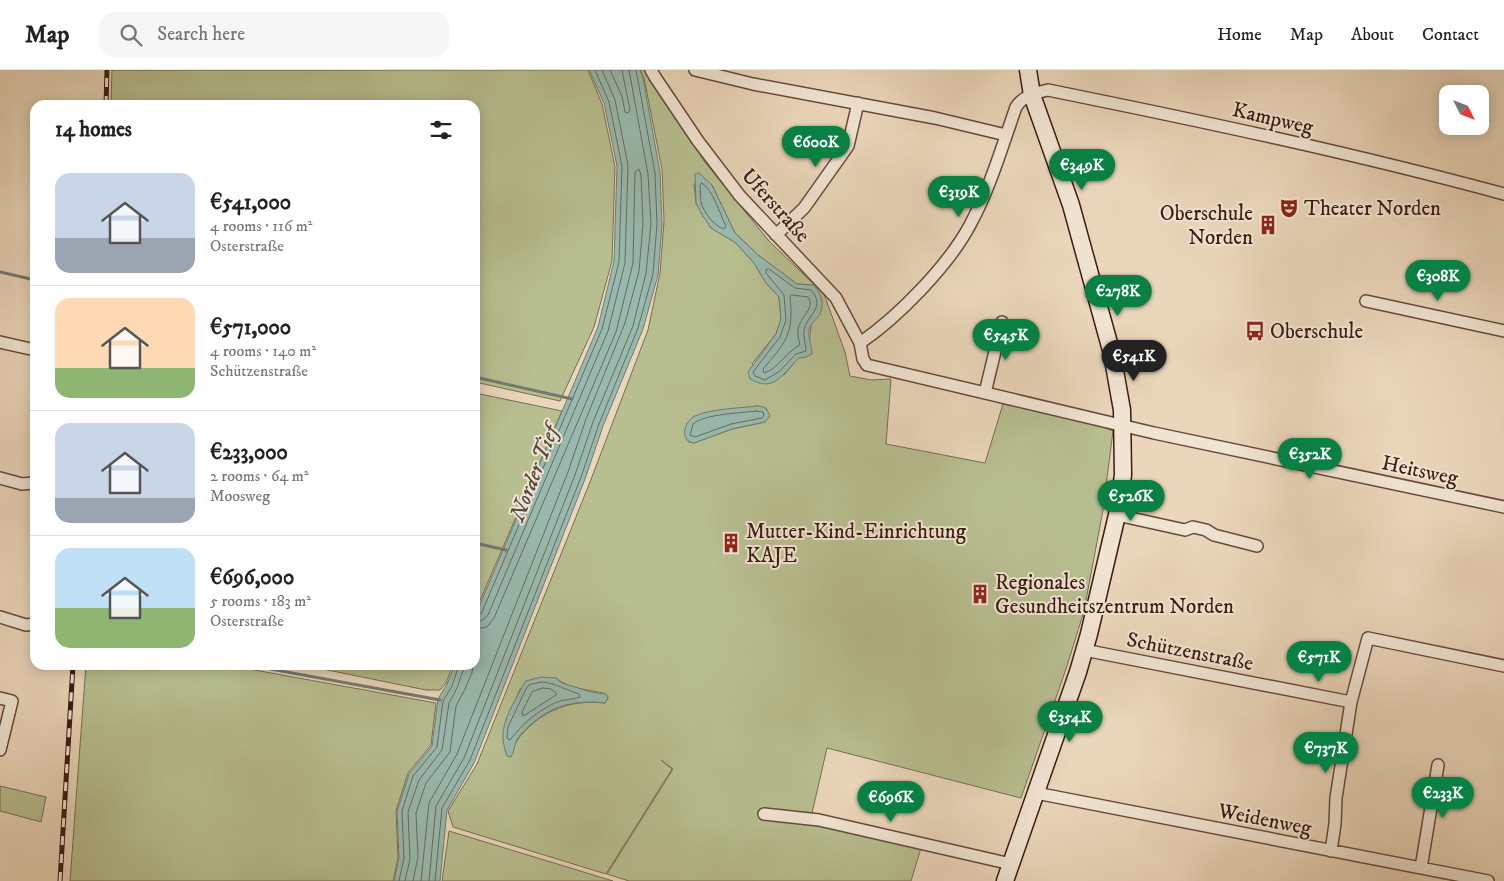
<!DOCTYPE html>
<html lang="en">
<head>
<meta charset="utf-8">
<style>
	body { margin:0; font-family:"IM FELL DW Pica",serif; background:#f6f6f6; color:#222; height:100vh; display:flex; flex-direction:column; font-size:19px; white-space:nowrap }
	* { box-sizing:border-box; margin:0 }
	p { font-size:16px; color:#767676 }
	.icon { flex:none; width:28px; height:28px; fill:none; stroke:currentColor; stroke-width:2; stroke-linecap:round; stroke-linejoin:round }
	.map { position:relative; flex:1; overflow:hidden }
	.details { position:absolute; left:30px; top:30px; width:450px; height:570px; display:flex; flex-direction:column; background:#fff; border-radius:15px; box-shadow:0 2px 12px #0003 }
	.details>* { flex:none }
	.needle { width:32px; rotate:132deg }
	.tools { position:absolute; left:1439px; top:15px; display:grid; gap:10px }
	.tools a { display:grid; place-items:center; width:50px; height:50px; border-radius:10px; background:#fff; box-shadow:0 2px 12px #0003; font-size:25px }
	.price { position:absolute; translate:-50% -42px; padding:0 11px; border-radius:18px; background:#0b8043; color:#fff; font-size:16px; line-height:32px; filter:drop-shadow(0 1px 2px #0008) }
	.price::after { content:''; position:absolute; left:50%; top:30px; width:15px; height:11px; margin-left:-8px; background:inherit; clip-path:polygon(0 0,100% 0,50% 100%) }
	.price.selected { background:#222; color:#fff }
	ul { padding:0; list-style:none }
	li { display:flex; align-items:center; gap:15px; height:125px; padding:0 25px }
	li+li { border-top:1px solid #e0e0e0 }
	li span { display:grid; place-items:center; flex:none; width:140px; height:100px; border-radius:15px; color:#555 }
	li>.icon { margin-inline-start:auto }
	span .icon { width:60px; height:60px; fill:#fffc; stroke-width:1 }
	li b { font-size:21px }
	h2 { display:flex; justify-content:space-between; align-items:center; height:60px; padding:0 25px; font-size:21px }
	header { display:flex; align-items:center; gap:30px; box-sizing:border-box; height:70px; padding:0 25px; background:#fff; border-bottom:1px solid #e0e0e0 }
	header strong { font-size:24px }
	nav { display:flex; gap:28px; margin-inline-start:auto; font-size:18px }
	.search { width:350px; height:45px; background:#f6f6f6; display:flex; align-items:center; gap:12px; box-sizing:border-box; padding:0 18px; border-radius:15px; color:#767676; font-size:19px }
	.map>svg:first-child { display:block }
	.green { fill:#b7be90; stroke:#786d50; fill-rule:evenodd }
	.water { fill:#98b9ad; stroke:#727a6f }
	.lines { fill:none; stroke-linecap:round; stroke-linejoin:round }
	.shore { stroke:#696a5f; stroke-width:1 }
	.stream { stroke:#727a6f; stroke-width:3 }
	.street-casing { stroke:#664a3b; stroke-width:14 }
	.secondary-casing { stroke:#3a1c11; stroke-width:19 }
	.street { stroke:#f1e4d2; stroke-width:11 }
	.secondary { stroke:#f1e4d2; stroke-width:16 }
	.rail-casing { stroke:#3a1c11; stroke-width:5 }
	.rail { stroke:#f1e4d2; stroke-width:3; stroke-dasharray:9; stroke-linecap:butt }
	.labels { text-anchor:middle; stroke-width:4; stroke-linejoin:round; paint-order:stroke }
	.street-label { font-size:21px; fill:#3a1c11; stroke:#f1e4d2 }
	.poi-label { font-size:21px; fill:#3a1c11; stroke:#f1e4d2; text-anchor:start }
	.water-label { font-size:22px; font-style:italic; fill:#564b40; stroke:#f1e4d2 }
</style>
</head>
<body>
<header>
<strong>Map</strong>
<div class="search"><svg class="icon" aria-label="search" viewBox="0 0 24 24"><circle cx="10" cy="10" r="6"/><path d="M15 15l6 6"/></svg>Search here</div>
<nav><a>Home</a><a>Map</a><a>About</a><a>Contact</a></nav>
</header>
<div class="map">
<svg width="1504" height="811" viewBox="0 0 1504 811">
	<rect width="100%" height="100%" fill="#ead6ba"/>
	<filter id="stains"><feTurbulence type="fractalNoise" baseFrequency=".004" numOctaves="4"/><feColorMatrix values="0 0 0 0 .2 0 0 0 0 .09 0 0 0 0 .02 0 0 0 .5 -.17"/></filter>
	<radialGradient id="worn" r=".72"><stop offset=".6" stop-color="#630" stop-opacity="0"/><stop offset="1" stop-color="#630" stop-opacity=".3"/></radialGradient>
	<path class="green" d="M 112,0 L 588,0 L 602,34 L 615,97 L 612,191 L 594,257 L 560,331 L 475,312 L 475,35 L 111,35 Z
		M 640,0 L 648,0 L 654,12 L 704,91 L 769,171 L 824,224 L 845,282 L 850,306 L 871,310 L 891,309 L 886,374 L 985,393 L 1003,334 L 1093,353 L 1113,361 L 1103,440 L 1084,541 L 1067,596 L 1021,728 L 827,678 L 812,743 L 921,778 L 911,811 L 629,811 L 607,804 L 673,699 L 661,690 L 672,699 L 606,804 L 453,757 L 448,741 L 477,694 L 590,412 L 648,260 L 660,203 L 664,151 L 662,99 L 644,8 ZM 694,114 L 712,115 L 735,163 L 758,185 L 797,214 L 813,215 C 812,239 812,264 806,287 L 799,287 L 784,305 L 752,294 L 776,264 L 781,249 L 779,227 L 766,213 L 754,193 L 736,173 L 711,158 L 696,133 ZM 757,336 L 767,339 L 765,352 L 732,359 L 694,373 L 689,372 L 686,368 L 711,342 ZM 556,608 C 570,620 589,619 606,624 L 608,628 L 605,633 C 569,629 537,642 516,672 L 516,629 L 520,619 Z
		M 475,323 L 562,341 L 475,542 Z
		M 86,595 L 227,595 L 436,633 L 431,675 L 408,703 L 396,741 L 398,788 L 393,811 L 70,811 Z
		M 303,595 L 453,595 L 446,613 L 440,620 L 426,620 Z
		M 0,716 L 46,727 L 41,752 L 0,741 Z
		M 449,761 L 613,811 L 442,811 Z"/>
	<path class="water" d="M 589,0 L 640,0 L 643,8 L 660,102 L 662,155 L 658,205 L 643,259 L 603,356 L 585,409 L 474,693 L 447,740 L 440,811 L 394,811 L 399,788 L 397,741 L 409,704 L 432,676 L 438,629 L 447,614 L 455,595 L 475,595 L 475,546 L 598,257 L 614,191 L 617,96 L 604,33 Z
		M 699,103 L 712,115 L 735,163 L 758,185 L 797,214 L 813,215 C 821,222 825,233 820,244 C 817,250 810,253 809,260 C 808,268 812,277 812,284 L 806,287 L 799,288 C 782,304 775,323 750,309 L 748,302 L 776,264 L 781,249 L 779,227 L 766,213 L 754,193 L 736,173 L 711,158 L 701,143 L 696,133 L 695,104 Z
		M 757,336 C 765,336 767,339 770,346 L 765,352 L 732,359 L 694,373 C 690,372 687,371 685,366 C 683,359 688,349 695,346 C 709,339 741,338 757,336 Z
		M 541,607 L 556,608 L 562,613 L 591,622 L 606,624 L 608,628 L 605,633 C 592,631 575,632 562,636 C 549,639 521,659 516,672 C 514,677 514,682 511,687 L 507,686 C 499,664 504,652 514,632 C 518,625 521,618 526,611 Z"/>
	<g class="lines">
		<path class="shore" d="M 610,0 L 622,26 L 625,42 L 628,43 L 630,40 L 622,0
			M 702,113 C 714,121 719,143 726,156 L 724,159 C 714,156 704,143 701,132 C 700,127 701,121 700,116 Z
			M 769,199 L 795,218 L 811,220 C 827,238 806,245 804,261 C 803,267 806,275 806,281 L 796,284 L 780,301 L 765,310 L 755,306 L 753,302 L 780,267 L 786,250 L 784,225 L 766,203 L 766,200 Z
			M 792,225 L 808,227 C 816,238 800,247 798,259 C 797,264 799,270 800,275 C 786,282 778,299 764,303 L 763,299 C 786,272 794,264 790,227 Z
			M 757,341 L 763,342 L 764,345 L 762,348 L 731,354 L 695,367 L 690,365 L 693,354 C 704,344 741,343 757,341 Z
			M 475,546 L 479,545 L 482,542 L 602,259 L 619,192 L 622,96 L 609,32 L 595,0
			M 475,552 L 483,550 L 488,545 L 608,261 L 625,193 L 628,95 L 615,30 L 602,0
			M 542,612 C 555,613 566,620 579,624 L 580,627 C 573,630 564,629 557,632 C 539,640 523,653 511,669 L 509,670 L 507,667 L 508,657 L 525,621 L 529,615 Z
			M 543,618 L 551,619 L 556,623 L 556,625 L 525,645 L 522,645 L 522,642 L 532,622 Z
			M 399,811 L 404,788 L 402,741 L 413,706 L 437,677 L 443,631 L 452,616 L 459,595
			M 405,811 L 410,789 L 408,742 L 419,710 L 442,680 L 449,633 L 457,618 L 465,595
			M 413,811 L 418,787 L 416,743 L 426,713 L 450,682 L 456,636 L 464,621 L 472,603 L 473,595
			M 421,811 L 429,733 L 457,684 L 568,402 L 586,349 L 625,253 L 639,201 L 643,154 L 641,105 L 639,99 L 635,102 L 633,193 L 616,262 L 494,548 L 487,557 L 475,559
			M 429,811 L 436,736 L 464,688 L 575,405 L 593,352 L 633,256 L 646,203 L 651,154 L 648,104 L 629,0
			M 435,811 L 442,738 L 470,690 L 581,407 L 599,354 L 638,258 L 653,204 L 657,154 L 655,103 L 636,0"/>
		<path class="stream" d="M 0,202 L 35,210
			M 475,307 L 572,329
			M 475,473 L 506,480
			M 248,595 L 440,630"/>
		<defs>
			<path id="street" d="M 651,0 L 655,7 L 698,71 L 740,126 L 836,228 L 860,273 L 863,289 L 867,295 L 1154,363 L 1504,437
				M 695,0 L 753,14 L 935,48 L 1006,65
				M 776,165 L 804,138 L 848,76 L 858,33
				M 1366,231 L 1504,261
				M 0,272 L 35,280
				M 860,273 C 898,247 948,196 970,155 C 990,118 1002,77 1016,37 C 1023,26 1035,23 1048,20 C 1201,51 1353,83 1504,124
				M 985,323 L 1002,252
				M 0,408 L 22,414 L 33,413
				M 1117,445 L 1185,460 L 1193,457 L 1206,460 L 1214,465 L 1257,476
				M 0,547 L 26,555 L 35,554
				M 1084,580 L 1351,632 L 1368,568 L 1504,596
				M 0,628 L 12,631 L 0,680
				M 1036,723 L 1488,811
				M 764,744 L 819,750 L 1011,794
				M 1331,781 L 1335,754 L 1336,728 L 1351,632
				M 1421,798 L 1438,695"/>
			<path id="secondary" d="M 1005,811 L 1078,602 L 1089,564 L 1117,445 L 1123,405 L 1122,340 L 1112,284 L 1071,135 L 1032,25 L 1028,0"/>
		</defs>
		<use href="#street" class="street-casing"/>
		<use href="#secondary" class="secondary-casing"/>
		<use href="#street" class="street"/>
		<use href="#secondary" class="secondary"/>
		<defs>
			<path id="rail" d="M 106,35 L 107,0
				M 60,811 L 73,595"/>
		</defs>
		<use href="#rail" class="rail-casing"/>
		<use href="#rail" class="rail"/>
	</g>
	<defs>
		<symbol id="theatre-bare" viewBox="-9 -9 18 18"><path d="M-5-5.5Q0-4 5-5.5V0Q5 5 0 6Q-5 5-5 0ZM-3.3-2.5H-1v1.5H-3.3ZM1-2.5H3.3v1.5H1ZM-2.8 1Q0 5.5 2.8 1Z" fill="#8f2418" stroke="#f1e4d2" stroke-width="2.5" paint-order="stroke"/></symbol>
		<symbol id="building-bare" viewBox="-9 -9 18 18"><path d="M-4-6H4V6H1V3H-1V6H-4ZM-2.5-4.3h1.7v1.8h-1.7ZM.8-4.3h1.7v1.8H.8ZM-2.5-1h1.7V.8h-1.7ZM.8-1h1.7V.8H.8Z" fill="#8f2418" stroke="#f1e4d2" stroke-width="2.5" paint-order="stroke"/></symbol>
		<symbol id="bus-bare" viewBox="-9 -9 18 18"><path d="M-5-6H5V4H4V6H2V4H-2V6H-4V4H-5ZM-3.5-4V0h7V-4ZM-3.5 1.2v1.5H-2V1.2ZM2 1.2v1.5H3.5V1.2Z" fill="#8f2418" stroke="#f1e4d2" stroke-width="2.5" paint-order="stroke"/></symbol>
	</defs>
	<g fill-rule="evenodd">
		<use href="#theatre-bare" x="1275" y="124" width="28" height="28"/>
		<use href="#building-bare" x="1254" y="141" width="28" height="28"/>
		<use href="#bus-bare" x="1241" y="247" width="28" height="28"/>
		<use href="#building-bare" x="717" y="459" width="28" height="28"/>
		<use href="#building-bare" x="966" y="510" width="28" height="28"/>
	</g>
	<g class="labels">
		<g class="street-label">
			<text transform="translate(1273 48) rotate(13)" y="7">Kampweg</text>
			<text transform="translate(776 135) rotate(48)" y="7">Uferstraße</text>
			<text transform="translate(1420 400) rotate(12)" y="7">Heitsweg</text>
			<text transform="translate(1190 581) rotate(11)" y="7">Schützenstraße</text>
			<text transform="translate(1265 749) rotate(11)" y="7">Weidenweg</text>
		</g>
		<g class="poi-label">
			<text x="1304" y="145">Theater Norden</text>
			<text x="1253" y="150" text-anchor="end">Oberschule<tspan x="1253" dy="24">Norden</tspan></text>
			<text x="1270" y="268">Oberschule</text>
			<text x="746" y="468">Mutter-Kind-Einrichtung<tspan x="746" dy="24">KAJE</tspan></text>
			<text x="995" y="519">Regionales<tspan x="995" dy="24">Gesundheitszentrum Norden</tspan></text>
		</g>
		<g class="water-label">
			<text transform="translate(533 403) rotate(-69)" y="8">Norder Tief</text>
		</g>
	</g>
	<rect width="100%" height="100%" filter="url(#stains)"/>
	<rect width="100%" height="100%" fill="url(#worn)"/>
</svg>
<div class="tools">
<a><svg class="needle" viewBox="-14 -14 28 28"><path d="M0-13l5 13h-10z" fill="#e53935"/><path d="M0 13l5-13h-10z" fill="#767676"/></svg></a>
</div>
<b class="price" style="left:816px;top:98px">€600K</b>
<b class="price" style="left:1082px;top:121px">€349K</b>
<b class="price" style="left:959px;top:148px">€319K</b>
<b class="price" style="left:1438px;top:232px">€308K</b>
<b class="price" style="left:1118px;top:247px">€278K</b>
<b class="price" style="left:1006px;top:291px">€545K</b>
<b class="price selected" style="left:1134px;top:312px">€541K</b>
<b class="price" style="left:1310px;top:410px">€352K</b>
<b class="price" style="left:1131px;top:452px">€526K</b>
<b class="price" style="left:1319px;top:613px">€571K</b>
<b class="price" style="left:1070px;top:673px">€354K</b>
<b class="price" style="left:1326px;top:704px">€737K</b>
<b class="price" style="left:1443px;top:749px">€233K</b>
<b class="price" style="left:891px;top:753px">€696K</b>
<section class="details">
<h2>14 homes<svg class="icon" aria-label="filters" viewBox="0 0 24 24"><path d="M4 7h16M4 17h16"/><circle cx="9" cy="7" r="2"/><circle cx="15" cy="17" r="2"/></svg></h2>
<ul>
<li><span style="background:linear-gradient(#c9d6e8 65%,#9aa5b1 0)"><svg class="icon" aria-label="home" viewBox="0 0 24 24"><path d="M3 11l9-7 9 7M6 9v11h12V9"/></svg></span><div><b>€541,000</b><p>4 rooms · 116 m²</p><p>Osterstraße</p></div></li>
<li><span style="background:linear-gradient(#ffd9b3 70%,#8fb573 0)"><svg class="icon" aria-label="home" viewBox="0 0 24 24"><path d="M3 11l9-7 9 7M6 9v11h12V9"/></svg></span><div><b>€571,000</b><p>4 rooms · 140 m²</p><p>Schützenstraße</p></div></li>
<li><span style="background:linear-gradient(#c9d6e8 75%,#9aa5b1 0)"><svg class="icon" aria-label="home" viewBox="0 0 24 24"><path d="M3 11l9-7 9 7M6 9v11h12V9"/></svg></span><div><b>€233,000</b><p>2 rooms · 64 m²</p><p>Moosweg</p></div></li>
<li><span style="background:linear-gradient(#bfe0f5 60%,#8fb573 0)"><svg class="icon" aria-label="home" viewBox="0 0 24 24"><path d="M3 11l9-7 9 7M6 9v11h12V9"/></svg></span><div><b>€696,000</b><p>5 rooms · 183 m²</p><p>Osterstraße</p></div></li>
</ul>
</section>
</div>
</body>
</html>
